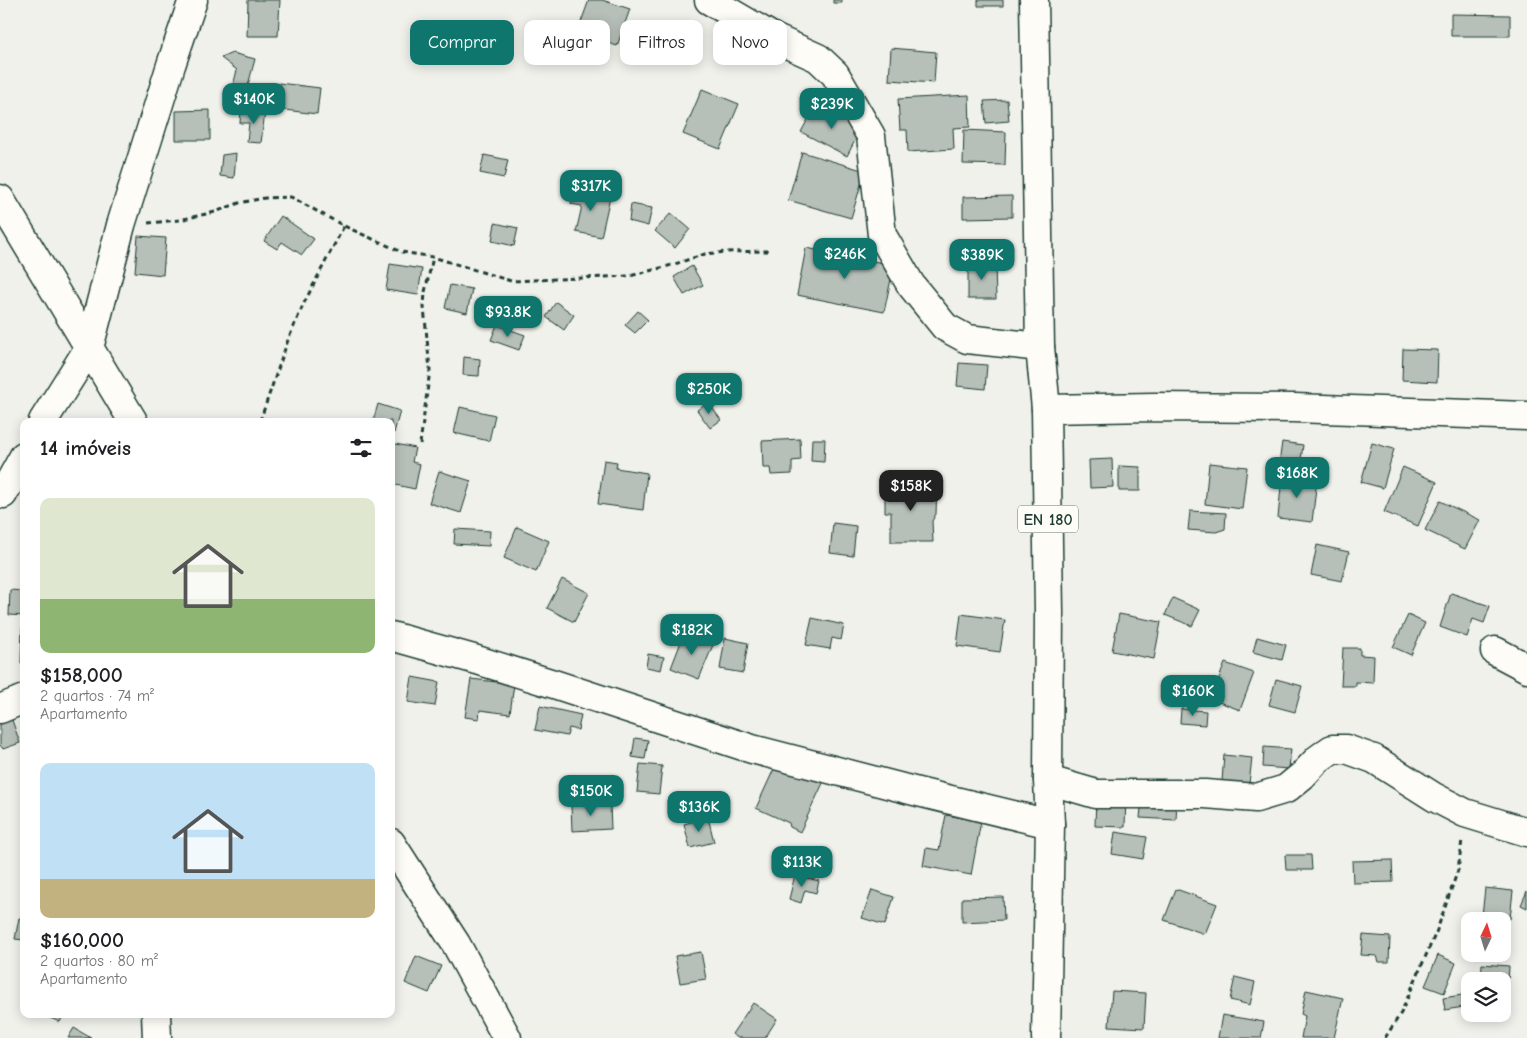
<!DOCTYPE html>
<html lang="pt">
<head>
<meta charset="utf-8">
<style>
	body { margin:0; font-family:"Comic Neue",sans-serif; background:#f6f6f6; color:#202124; height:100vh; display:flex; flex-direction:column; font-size:19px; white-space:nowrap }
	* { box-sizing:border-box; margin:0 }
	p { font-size:16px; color:#757577 }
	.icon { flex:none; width:28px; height:28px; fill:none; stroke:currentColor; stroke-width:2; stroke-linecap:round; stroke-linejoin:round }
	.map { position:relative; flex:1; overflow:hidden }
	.details { position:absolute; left:20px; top:418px; width:375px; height:600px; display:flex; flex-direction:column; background:#fff; border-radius:10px; box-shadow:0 2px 12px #0003 }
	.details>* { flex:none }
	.hud { position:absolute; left:410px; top:20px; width:475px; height:45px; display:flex; gap:10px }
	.needle { width:32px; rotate:4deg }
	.fabs { position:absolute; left:1461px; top:912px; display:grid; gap:10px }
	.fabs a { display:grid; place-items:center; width:50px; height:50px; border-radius:10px; background:#fff; box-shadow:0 2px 12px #0003; font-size:25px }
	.price { position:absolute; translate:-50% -42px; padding:0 11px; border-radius:10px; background:#0f766e; color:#fff; font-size:16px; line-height:32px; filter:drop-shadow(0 1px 2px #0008) }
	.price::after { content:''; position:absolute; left:50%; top:30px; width:15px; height:11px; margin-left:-8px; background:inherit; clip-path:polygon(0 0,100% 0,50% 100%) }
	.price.on { background:#222; color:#fff }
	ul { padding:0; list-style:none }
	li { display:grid; align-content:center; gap:10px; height:265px; padding:0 20px }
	li span { display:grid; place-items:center; height:155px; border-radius:10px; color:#555 }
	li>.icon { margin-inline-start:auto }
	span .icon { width:90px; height:90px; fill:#fffc; stroke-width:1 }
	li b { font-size:21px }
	h2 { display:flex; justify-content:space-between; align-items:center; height:60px; padding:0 20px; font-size:21px }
	.pill { padding:0 18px; border-radius:10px; background:#fff; box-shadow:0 2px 12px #0003; font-size:18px; line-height:45px }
	.pill.on { background:#0f766e; color:#fff }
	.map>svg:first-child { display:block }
	.building { fill:#b6bfb8; stroke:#1f3d34 }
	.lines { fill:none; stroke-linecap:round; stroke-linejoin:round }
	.minor-casing { stroke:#1f3d34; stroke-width:31 }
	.major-casing { stroke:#1f3d34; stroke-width:31 }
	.path { stroke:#1f3d34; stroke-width:3; stroke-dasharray:5 4; stroke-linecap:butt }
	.minor { stroke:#fdfcf7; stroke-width:28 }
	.major { stroke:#fdfcf7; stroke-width:28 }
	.labels { text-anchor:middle; stroke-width:5; stroke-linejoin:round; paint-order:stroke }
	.shield { fill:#fdfcf7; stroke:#62766e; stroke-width:1 }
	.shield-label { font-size:16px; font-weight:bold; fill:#1f3d34 }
</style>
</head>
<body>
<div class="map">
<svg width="1527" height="1038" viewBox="0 0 1527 1038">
	<rect width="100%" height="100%" fill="#f0f1eb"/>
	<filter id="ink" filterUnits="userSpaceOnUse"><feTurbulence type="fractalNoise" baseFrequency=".02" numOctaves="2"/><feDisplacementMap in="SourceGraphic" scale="10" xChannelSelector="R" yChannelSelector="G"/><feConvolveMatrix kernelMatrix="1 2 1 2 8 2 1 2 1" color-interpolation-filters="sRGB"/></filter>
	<g filter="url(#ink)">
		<path class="building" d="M 248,0 L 280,0 L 278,36 L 247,36 Z
			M 589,0 L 602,0 L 630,9 L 617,46 L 577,33 Z
			M 833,0 L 842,0 L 842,3 L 833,3 Z
			M 978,0 L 1003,0 L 1003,6 L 978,6 Z
			M 1451,14 L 1510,15 L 1510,36 L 1451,36 Z
			M 891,48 L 936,52 L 934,83 L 889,80 Z
			M 232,53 L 255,59 L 247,89 L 233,86 L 237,70 L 221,58 Z
			M 279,83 L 320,88 L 317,114 L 276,109 Z
			M 702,89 L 739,104 L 720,149 L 683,134 Z
			M 969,95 L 970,127 L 953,128 L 954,149 L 908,152 L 907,130 L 900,130 L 898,99 Z
			M 1007,100 L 1009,121 L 986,123 L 984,101 Z
			M 817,103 L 862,127 L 847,156 L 801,132 Z
			M 210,110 L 210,140 L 176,140 L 176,111 Z
			M 241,110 L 265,112 L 261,143 L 247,142 L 249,123 L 240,123 Z
			M 964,130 L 1006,132 L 1005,165 L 963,164 Z
			M 802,152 L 865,171 L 851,218 L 788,200 Z
			M 236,153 L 234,178 L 220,176 L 222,155 Z
			M 484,155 L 508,160 L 504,178 L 480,173 Z
			M 574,190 L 610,197 L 601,237 L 576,232 L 582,206 L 571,204 Z
			M 1012,196 L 1012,217 L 963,218 L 963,197 Z
			M 631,204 L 652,208 L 648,226 L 629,221 Z
			M 671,213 L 690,229 L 675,248 L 655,231 Z
			M 281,216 L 314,239 L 302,255 L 282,242 L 277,249 L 264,241 Z
			M 495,223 L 518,228 L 514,246 L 492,241 Z
			M 138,236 L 166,238 L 163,275 L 135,272 Z
			M 806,248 L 894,265 L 884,312 L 797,295 Z
			M 995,263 L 996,299 L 968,299 L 968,264 Z
			M 390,264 L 422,269 L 418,295 L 386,290 Z
			M 692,266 L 703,285 L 684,295 L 674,277 Z
			M 450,285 L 472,289 L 467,313 L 445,308 Z
			M 556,302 L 574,315 L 564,330 L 546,317 Z
			M 638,311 L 648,320 L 635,333 L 625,325 Z
			M 497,325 L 525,335 L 519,350 L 491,340 Z
			M 1403,349 L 1438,350 L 1437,382 L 1402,380 Z
			M 464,357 L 480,359 L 479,376 L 463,375 Z
			M 959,363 L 987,365 L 985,389 L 957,386 Z
			M 708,402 L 721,420 L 710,428 L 697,410 Z
			M 378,404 L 400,411 L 394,433 L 391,432 L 391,421 L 373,421 Z
			M 460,407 L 495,415 L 489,441 L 454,433 Z
			M 800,439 L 801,460 L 792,461 L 792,474 L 771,475 L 770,468 L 763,468 L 762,441 Z
			M 812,439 L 825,439 L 824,462 L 811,461 Z
			M 1282,442 L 1303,445 L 1299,474 L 1278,471 Z
			M 391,443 L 415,448 L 412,462 L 420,464 L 415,489 L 391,484 Z
			M 1372,443 L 1394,449 L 1383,488 L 1361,482 Z
			M 1112,459 L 1113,487 L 1090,488 L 1089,460 Z
			M 604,460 L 617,462 L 616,468 L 647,473 L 643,510 L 598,504 Z
			M 1209,463 L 1247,467 L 1242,509 L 1205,504 Z
			M 1119,466 L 1140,467 L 1140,491 L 1119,491 Z
			M 1403,467 L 1437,482 L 1418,526 L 1384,512 Z
			M 439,471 L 471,481 L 461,513 L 429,503 Z
			M 1282,476 L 1317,480 L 1312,522 L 1278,518 Z
			M 885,485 L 937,485 L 936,514 L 932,521 L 933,542 L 891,542 L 891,512 L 885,512 Z
			M 1440,501 L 1480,520 L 1465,549 L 1425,530 Z
			M 1190,511 L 1226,513 L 1225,529 L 1216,532 L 1188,530 Z
			M 833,523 L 856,526 L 853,556 L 830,553 Z
			M 517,527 L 549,541 L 536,572 L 504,558 Z
			M 455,529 L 490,531 L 489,546 L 454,544 Z
			M 1317,545 L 1349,552 L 1342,581 L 1311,575 Z
			M 562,579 L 589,593 L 574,622 L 547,608 Z
			M 10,590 L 24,591 L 24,616 L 9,615 Z
			M 1451,593 L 1490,606 L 1484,623 L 1473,619 L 1467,637 L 1440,627 Z
			M 1173,598 L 1200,610 L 1192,626 L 1165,615 Z
			M 961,614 L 1005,620 L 1000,652 L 957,646 Z
			M 1119,614 L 1161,622 L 1154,659 L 1112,651 Z
			M 1408,615 L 1425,623 L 1411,655 L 1393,647 Z
			M 812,618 L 844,625 L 841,640 L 832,638 L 830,649 L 806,645 Z
			M 22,628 L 24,628 L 24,663 L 21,663 Z
			M 684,634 L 713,645 L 699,679 L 671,668 Z
			M 1257,637 L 1286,645 L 1282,660 L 1253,652 Z
			M 725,638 L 748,643 L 743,673 L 720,669 Z
			M 1343,648 L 1360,648 L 1360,655 L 1374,656 L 1373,683 L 1356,682 L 1356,686 L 1341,686 Z
			M 648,654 L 664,657 L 661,670 L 646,667 Z
			M 1225,663 L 1254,673 L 1240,710 L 1211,699 Z
			M 412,677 L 439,682 L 435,706 L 408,702 Z
			M 471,679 L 514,684 L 510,714 L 480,710 L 479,719 L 465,717 Z
			M 1276,679 L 1302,686 L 1295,712 L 1269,705 Z
			M 540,706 L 581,715 L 578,730 L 569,728 L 567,736 L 535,730 Z
			M 1181,709 L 1206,711 L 1205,725 L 1180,723 Z
			M 12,720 L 20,743 L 3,749 L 0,745 L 0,724 Z
			M 635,738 L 648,740 L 645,759 L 632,757 Z
			M 1264,747 L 1291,749 L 1289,769 L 1263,767 Z
			M 1224,755 L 1252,758 L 1249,784 L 1222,781 Z
			M 778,760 L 824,781 L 800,832 L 790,827 L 789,823 L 756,808 Z
			M 640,764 L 662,766 L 659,794 L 637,792 Z
			M 1126,795 L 1125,827 L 1095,826 L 1096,796 Z
			M 1142,798 L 1177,800 L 1176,820 L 1140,818 Z
			M 610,804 L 611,829 L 572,831 L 571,805 Z
			M 946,815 L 981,821 L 971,875 L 923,866 L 926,848 L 939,850 Z
			M 708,817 L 714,842 L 690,848 L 684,824 Z
			M 1115,832 L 1147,837 L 1143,859 L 1112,854 Z
			M 1285,855 L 1311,855 L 1312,870 L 1286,870 Z
			M 1392,860 L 1393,882 L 1353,883 L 1352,861 Z
			M 795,875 L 819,881 L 816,893 L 805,890 L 801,903 L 789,899 Z
			M 1485,888 L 1513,891 L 1510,919 L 1482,916 Z
			M 1176,889 L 1217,904 L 1205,934 L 1164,920 Z
			M 872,890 L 894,897 L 885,925 L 862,918 Z
			M 1527,891 L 1527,908 L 1521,905 Z
			M 1003,897 L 1004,920 L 962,922 L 962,898 Z
			M 19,918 L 24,919 L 24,940 L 15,939 Z
			M 1363,935 L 1390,937 L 1389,962 L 1379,962 L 1377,956 L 1361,955 Z
			M 701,952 L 706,979 L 680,983 L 675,956 Z
			M 1438,955 L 1456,963 L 1444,993 L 1425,986 Z
			M 416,956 L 441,966 L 429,993 L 405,983 Z
			M 1482,964 L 1509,966 L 1507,1002 L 1502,1002 L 1502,981 L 1481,981 Z
			M 1235,977 L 1255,982 L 1250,1005 L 1230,1000 Z
			M 1306,990 L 1343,998 L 1334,1038 L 1301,1038 L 1305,1016 L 1301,1014 Z
			M 1112,991 L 1146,993 L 1144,1028 L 1109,1026 Z
			M 1462,995 L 1464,1007 L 1445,1010 L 1443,998 Z
			M 753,1003 L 777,1019 L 765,1038 L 738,1038 L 732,1034 Z
			M 40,1014 L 64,1014 L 60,1022 Z
			M 1222,1015 L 1264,1022 L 1261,1038 L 1218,1038 Z
			M 74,1028 L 91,1038 L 68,1038 Z"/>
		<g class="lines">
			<defs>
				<path id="minor" d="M 709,0 L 774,38 L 818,58 L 835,74 L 871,136 L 882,235 L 911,285 L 945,327 L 967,339 L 1040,347
					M 0,199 L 133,421
					M 1046,409 L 1153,407 L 1294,408 L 1527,416
					M 43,421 L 89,348 L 121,225 L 171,65 L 193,0
					M 3,494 L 24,456
					M 391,636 L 477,660 L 557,685 L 752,749 L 918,792 L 1050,824
					M 1495,651 L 1527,668
					M 0,709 L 24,699
					M 1048,780 L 1096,794 L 1205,794 L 1256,798 L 1286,789 L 1303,775 L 1318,759 L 1332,749 L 1346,749 L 1374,759 L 1434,797 L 1465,813 L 1527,832
					M 391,843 L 456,944 L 507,1038
					M 156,1014 L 157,1038"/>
				<path id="major" d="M 1034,0 L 1040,347 L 1046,409 L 1049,612 L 1048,780 L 1050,824 L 1046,1038"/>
			</defs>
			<use href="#minor" class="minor-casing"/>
			<use href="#major" class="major-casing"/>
			<path class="path" d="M 148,223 L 179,220 L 215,212 L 239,203 L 265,198 L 291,197 L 344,226 L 402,252 L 433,257 L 511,281 L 630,276 L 672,265 L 705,254 L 726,252 L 768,251
				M 260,421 L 288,340 L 304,303 L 344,226
				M 420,444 L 430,370 L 424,307 L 425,292 L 433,257
				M 1385,1038 L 1401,1013 L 1437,930 L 1458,870 L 1462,840"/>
			<use href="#minor" class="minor"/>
			<use href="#major" class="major"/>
		</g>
	</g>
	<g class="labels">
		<rect class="shield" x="1018" y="505.5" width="60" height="27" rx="4"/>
		<g class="shield-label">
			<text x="1048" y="525">EN 180</text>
		</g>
	</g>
</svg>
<div class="fabs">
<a><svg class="needle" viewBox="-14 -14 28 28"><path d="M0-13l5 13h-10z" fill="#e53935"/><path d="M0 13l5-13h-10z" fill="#757577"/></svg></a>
<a><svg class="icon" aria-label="layers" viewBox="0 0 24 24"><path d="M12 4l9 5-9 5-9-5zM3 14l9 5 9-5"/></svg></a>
</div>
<b class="price" style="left:254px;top:125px">$140K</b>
<b class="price" style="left:832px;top:130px">$239K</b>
<b class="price" style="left:591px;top:212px">$317K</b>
<b class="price" style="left:845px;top:280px">$246K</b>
<b class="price" style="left:982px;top:281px">$389K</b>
<b class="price" style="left:508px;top:338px">$93.8K</b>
<b class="price" style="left:709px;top:415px">$250K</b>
<b class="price" style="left:1297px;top:499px">$168K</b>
<b class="price on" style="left:911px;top:512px">$158K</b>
<b class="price" style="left:692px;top:656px">$182K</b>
<b class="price" style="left:1193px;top:717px">$160K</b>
<b class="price" style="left:591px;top:817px">$150K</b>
<b class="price" style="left:699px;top:833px">$136K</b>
<b class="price" style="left:802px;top:888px">$113K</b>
<div class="hud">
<a class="pill on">Comprar</a>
<a class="pill">Alugar</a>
<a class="pill">Filtros</a>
<a class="pill">Novo</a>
</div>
<section class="details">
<h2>14 imóveis<svg class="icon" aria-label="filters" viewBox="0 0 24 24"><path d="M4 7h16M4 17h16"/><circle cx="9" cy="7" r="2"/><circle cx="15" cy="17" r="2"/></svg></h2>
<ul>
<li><span style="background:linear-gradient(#dfe7d0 65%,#8fb573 0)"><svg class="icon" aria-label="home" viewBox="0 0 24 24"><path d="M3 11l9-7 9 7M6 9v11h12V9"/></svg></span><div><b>$158,000</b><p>2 quartos · 74 m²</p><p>Apartamento</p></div></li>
<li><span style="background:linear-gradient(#bfe0f5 75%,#c2b280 0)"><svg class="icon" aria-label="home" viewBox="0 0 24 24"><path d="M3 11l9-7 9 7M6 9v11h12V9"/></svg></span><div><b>$160,000</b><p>2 quartos · 80 m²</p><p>Apartamento</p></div></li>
</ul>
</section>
</div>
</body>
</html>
